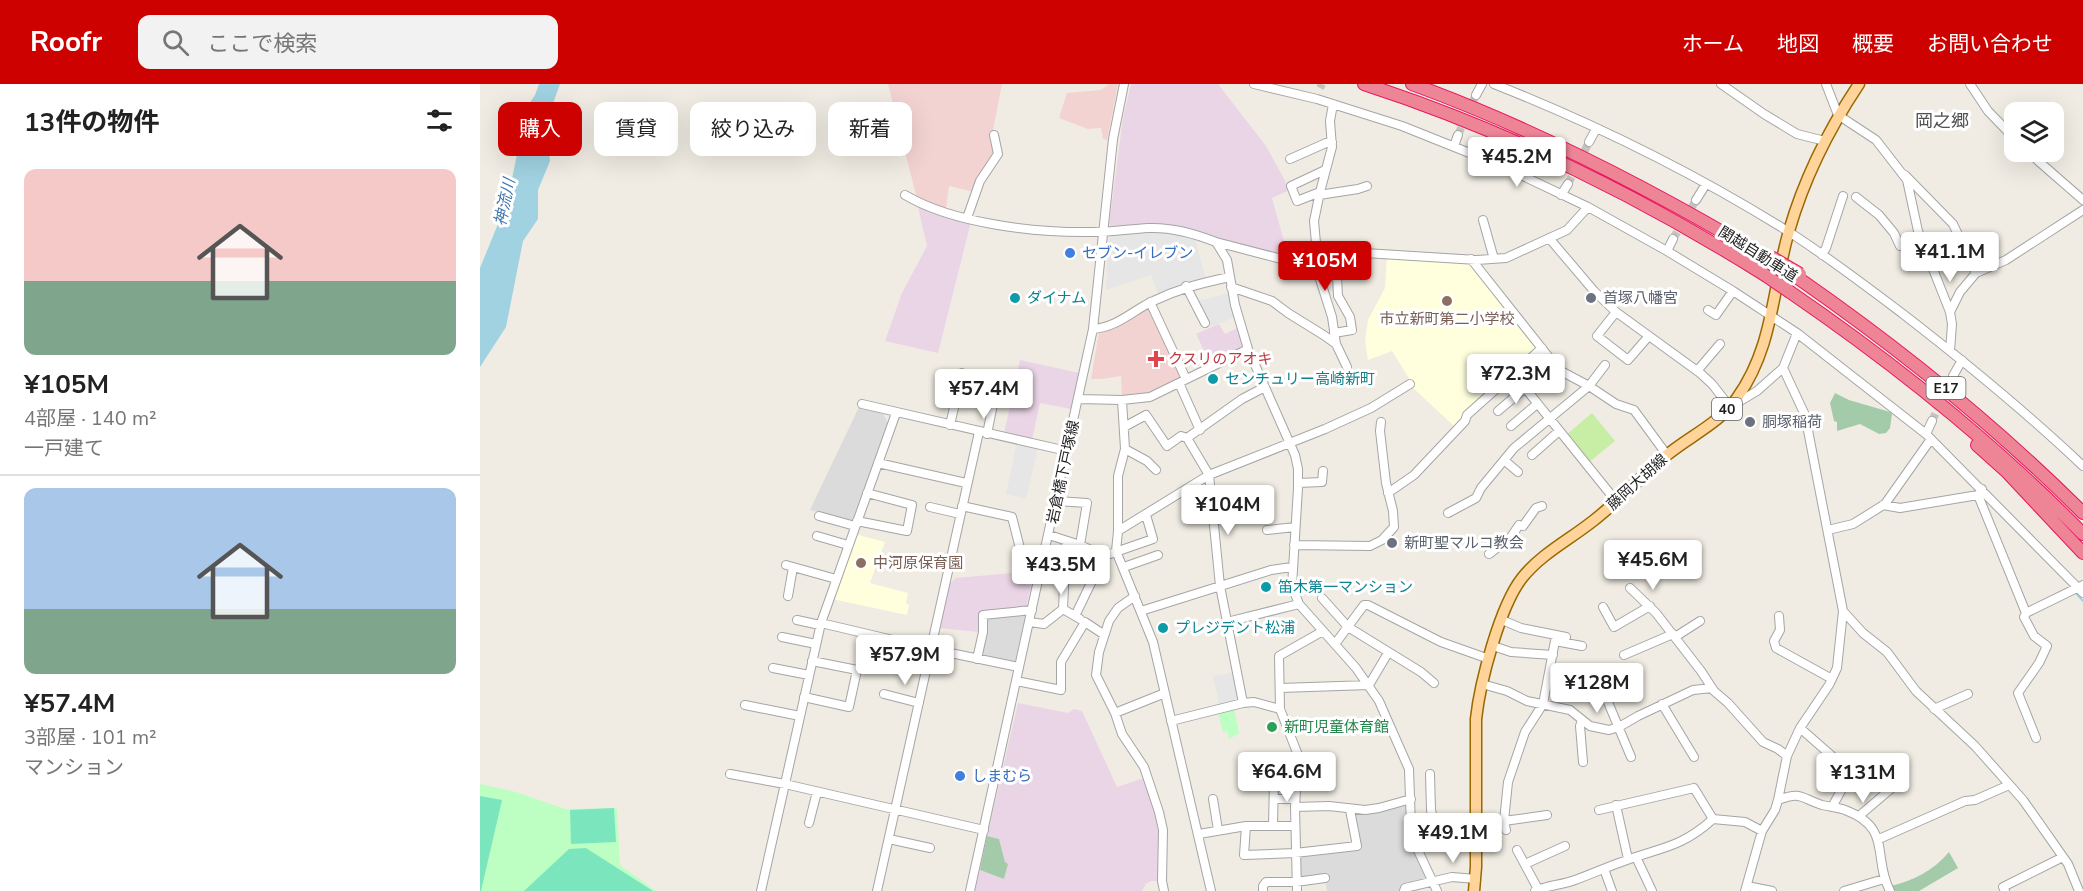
<!DOCTYPE html>
<html lang="ja">
<head>
<meta charset="utf-8">
<style>
	body { margin:0; font-family:"Nunito Sans","Noto Sans JP",sans-serif; background:#f2f2f2; color:#222; height:100vh; display:flex; flex-direction:column; font-size:22px; white-space:nowrap }
	* { box-sizing:border-box; margin:0 }
	p { font-size:20px; color:#767676 }
	.icon { flex:none; width:33px; height:33px; fill:none; stroke:currentColor; stroke-width:2; stroke-linecap:round; stroke-linejoin:round }
	.map { position:relative; flex:1; overflow:hidden }
	.sheet { display:flex; flex-direction:column; background:#fff; width:480px }
	.sheet>* { flex:none }
	.guide { position:absolute; left:18px; top:18px; width:570px; height:54px; display:flex; gap:12px }
	.controls { position:absolute; left:1524px; top:18px; display:grid; gap:12px }
	.controls a { display:grid; place-items:center; width:60px; height:60px; border-radius:12px; background:#fff; box-shadow:0 6px 24px #0002; font-size:30px }
	.price { position:absolute; translate:-50% -51px; padding:0 14px; border-radius:6px; background:#fff; color:#222; font-size:20px; line-height:39px; filter:drop-shadow(0 2px 3px #0008) }
	.price::after { content:''; position:absolute; left:50%; top:36px; width:18px; height:14px; margin-left:-9px; background:inherit; clip-path:polygon(0 0,100% 0,50% 100%) }
	.price.on { background:#cd0200; color:#fff }
	ul { padding:0; list-style:none }
	li { display:grid; align-content:center; gap:12px; height:318px; padding:0 24px }
	li+li { border-top:2px solid #e0e0e0 }
	li span { display:grid; place-items:center; height:186px; border-radius:12px; color:#555 }
	li>.icon { margin-inline-start:auto }
	span .icon { width:108px; height:108px; fill:#fffc; stroke-width:1 }
	li b { font-size:26px }
	h2 { display:flex; justify-content:space-between; align-items:center; height:72px; padding:0 24px; font-size:26px }
	.chip { padding:0 21px; border-radius:12px; background:#fff; box-shadow:0 6px 24px #0002; font-size:21px; line-height:54px }
	.chip.on { background:#cd0200; color:#fff }
	header { display:flex; align-items:center; gap:36px; box-sizing:border-box; height:84px; padding:0 30px; background:#cd0200; color:#fff }
	header strong { font-size:28px }
	nav { display:flex; gap:33px; margin-inline-start:auto; font-size:21px }
	.search { width:420px; height:54px; background:#f2f2f2; display:flex; align-items:center; gap:15px; box-sizing:border-box; padding:0 21px; border-radius:12px; color:#767676; font-size:22px }
	main { display:flex; flex:1; min-height:0 }
	.map>svg:first-child { display:block }
	.residential { fill:#dcdbdb }
	.commercial { fill:#f2d3d1 }
	.industrial { fill:#ead5e6 }
	.education { fill:#ffffde }
	.grass { fill:#c8eea5 }
	.cemetery { fill:#a3cba9 }
	.park { fill:#bdfec3 }
	.pitch { fill:#7be6be }
	.parking { fill:#e6e6e6 }
	.water { fill:#a0d2e1 }
	.lines { fill:none; stroke-linecap:round; stroke-linejoin:round }
	.stream { stroke:#a0d2e1; stroke-width:2 }
	.minor-tunnel { stroke:#c6c3bc; stroke-width:8; stroke-dasharray:8 4; stroke-linecap:butt }
	.minor-casing { stroke:#a5a5a5; stroke-width:10 }
	.major-casing { stroke:#996800; stroke-width:13 }
	.highway-casing { stroke:#e9165c; stroke-width:14 }
	.minor { stroke:#fff; stroke-width:8 }
	.major { stroke:#ffd49a; stroke-width:10 }
	.highway { stroke:#ee8597; stroke-width:12 }
	.highway-bridge-casing { stroke:#e9165c; stroke-width:14; stroke-linecap:butt }
	.highway-bridge { stroke:#ee8597; stroke-width:12 }
	.shop-dot { fill:#3f7fe0; stroke:#fff; stroke-width:2 }
	.culture-dot { fill:#0f9aa8; stroke:#fff; stroke-width:2 }
	.worship-dot { fill:#6b7280; stroke:#fff; stroke-width:2 }
	.education-dot { fill:#8d6e63; stroke:#fff; stroke-width:2 }
	.health-dot { fill:#e0444e; stroke:#fff; stroke-width:2 }
	.leisure-dot { fill:#2e9e5b; stroke:#fff; stroke-width:2 }
	.labels { text-anchor:middle; stroke-width:6; stroke-linejoin:round; paint-order:stroke }
	.shield { fill:#fff; stroke:#626262; stroke-width:1.5 }
	.shield-label { font-size:14px; font-weight:bold; fill:#1e1e1e }
	.shop-label { font-size:15px; fill:#366cbe; stroke:#fff; text-anchor:start }
	.street-label { font-size:15px; fill:#1e1e1e; stroke:#fff }
	.culture-label { font-size:15px; fill:#0d838f; stroke:#fff; text-anchor:start }
	.worship-label { font-size:15px; fill:#5b616d; stroke:#fff; text-anchor:start }
	.education-label { font-size:15px; fill:#785e54; stroke:#fff }
	.health-label { font-size:15px; fill:#be3a42; stroke:#fff; text-anchor:start }
	.leisure-label { font-size:15px; fill:#27864d; stroke:#fff; text-anchor:start }
	.water-label { font-size:16px; font-style:italic; fill:#4076ae; stroke:#fff }
	.quarter-label { font-size:18px; fill:#515151; stroke:#fff }
</style>
</head>
<body>
<header>
<strong>Roofr</strong>
<div class="search"><svg class="icon" aria-label="search" viewBox="0 0 24 24"><circle cx="10" cy="10" r="6"/><path d="M15 15l6 6"/></svg>ここで検索</div>
<nav><a>ホーム</a><a>地図</a><a>概要</a><a>お問い合わせ</a></nav>
</header>
<main>
<section class="sheet">
<h2>13件の物件<svg class="icon" aria-label="filters" viewBox="0 0 24 24"><path d="M4 7h16M4 17h16"/><circle cx="9" cy="7" r="2"/><circle cx="15" cy="17" r="2"/></svg></h2>
<ul>
<li><span style="background:linear-gradient(#f6c9c9 60%,#7fa58c 0)"><svg class="icon" aria-label="home" viewBox="0 0 24 24"><path d="M3 11l9-7 9 7M6 9v11h12V9"/></svg></span><div><b>¥105M</b><p>4部屋 · 140 m²</p><p>一戸建て</p></div></li>
<li><span style="background:linear-gradient(#a9c7e8 65%,#7fa58c 0)"><svg class="icon" aria-label="home" viewBox="0 0 24 24"><path d="M3 11l9-7 9 7M6 9v11h12V9"/></svg></span><div><b>¥57.4M</b><p>3部屋 · 101 m²</p><p>マンション</p></div></li>
</ul>
</section>
<div class="map">
<svg width="1603" height="807" viewBox="0 0 1603 807">
	<rect width="100%" height="100%" fill="#f0ece3"/>
	<path class="residential" d="M 379,323 L 403,330 L 408,339 L 373,438 L 330,426 Z
		M 547,526 L 534,582 L 497,575 L 503,531 Z
		M 924,720 L 927,723 L 933,764 L 947,795 L 923,801 L 921,803 L 921,807 L 847,807 L 845,792 L 818,795 L 817,770 L 878,763 L 875,728 Z"/>
	<path class="commercial" d="M 408,0 L 522,0 L 512,51 L 516,69 L 494,108 L 469,102 L 466,125 L 437,115 Z
		M 629,0 L 638,0 L 627,56 L 623,55 L 621,44 L 608,45 L 579,34 L 587,9 L 621,6 Z
		M 666,222 L 669,223 L 704,294 L 671,310 L 642,313 L 641,292 L 622,295 L 611,295 L 619,248 L 641,241 Z"/>
	<path class="industrial" d="M 651,0 L 738,0 L 786,62 L 810,106 L 792,114 L 809,175 L 738,156 L 633,144 L 629,140 L 643,34 Z
		M 438,123 L 491,138 L 458,269 L 405,257 L 422,209 L 447,162 Z
		M 739,240 L 745,250 L 757,244 L 764,263 L 731,281 L 716,250 Z
		M 540,276 L 599,289 L 591,325 L 560,319 L 552,356 L 524,350 Z
		M 543,488 L 546,501 L 551,501 L 546,524 L 502,529 L 500,548 L 457,544 L 467,502 L 476,494 Z
		M 538,619 L 588,629 L 594,625 L 602,627 L 637,703 L 664,694 L 681,747 L 681,797 L 671,797 L 666,800 L 662,807 L 495,807 L 500,786 L 524,795 L 528,780 L 525,778 L 519,755 L 507,752 Z"/>
	<path class="education" d="M 907,171 L 991,177 L 1056,262 L 1055,267 L 984,330 L 975,343 L 931,302 L 930,296 L 912,267 L 888,276 L 885,257 L 888,236 L 905,204 Z
		M 375,450 L 405,458 L 390,499 L 428,509 L 426,519 L 429,521 L 427,531 L 352,515 Z"/>
	<path class="grass" d="M 1112,329 L 1135,357 L 1108,379 L 1086,351 Z"/>
	<path class="cemetery" d="M 1355,309 L 1369,316 L 1410,328 L 1412,330 L 1410,344 L 1406,349 L 1399,350 L 1380,340 L 1357,347 L 1357,338 L 1354,337 L 1350,319 Z
		M 507,752 L 519,755 L 525,778 L 528,780 L 524,795 L 500,786 Z
		M 1469,768 L 1478,784 L 1439,807 L 1412,807 L 1410,802 C 1433,797 1453,787 1469,768 Z"/>
	<path class="park" d="M 754,625 L 759,649 L 749,655 L 747,647 L 743,648 L 738,629 Z
		M 0,700 L 36,708 L 85,725 L 135,724 L 137,725 L 140,781 L 176,807 L 0,807 Z"/>
	<path class="pitch" d="M 0,712 L 22,716 L 1,807 L 0,807 Z
		M 134,724 L 136,758 L 91,760 L 90,726 Z
		M 106,764 L 173,807 L 44,807 L 89,765 Z"/>
	<path class="parking" d="M 663,147 L 693,149 L 715,155 L 726,195 L 679,211 L 671,191 L 626,206 L 628,156 L 633,150 Z
		M 749,209 L 755,233 L 731,243 L 717,217 Z
		M 537,358 L 558,364 L 546,415 L 526,410 Z
		M 755,588 L 761,616 L 740,623 L 733,592 Z"/>
	<path class="water" d="M 59,0 L 80,0 L 66,39 L 70,77 L 58,106 L 58,135 L 43,157 L 26,243 L 0,283 L 0,184 L 27,118 L 47,23 L 55,11 Z"/>
	<g class="lines">
		<path class="stream" d="M 1595,508 L 1603,517"/>
		<path class="minor-tunnel" d="M 840,4 L 842,0
			M 978,51 L 996,11
			M 1088,100 L 1109,58
			M 1193,155 L 1216,116
			M 1452,337 L 1473,292"/>
		<defs>
			<path id="minor" d="M 774,0 L 837,15 L 922,42 L 1022,82 L 1108,123 L 1187,167 L 1253,207 L 1317,249 L 1446,350 L 1603,509
				M 1014,0 C 1115,40 1216,90 1309,148 C 1348,173 1386,202 1423,230 C 1485,278 1546,328 1603,382
				M 1241,0 L 1284,30 L 1317,50 L 1345,57
				M 1346,0 L 1358,31 L 1396,56 L 1427,96 L 1438,147 L 1470,228 L 1472,240 L 1470,267
				M 1490,0 L 1508,27 L 1534,54
				M 996,11 L 1002,0
				M 853,20 L 850,37 L 852,63 L 840,108 L 834,137 L 839,192 L 852,233 L 856,260
				M 1109,58 L 1116,45
				M 974,62 L 978,51
				M 1548,68 L 1603,116
				M 810,75 L 846,59 L 852,58
				M 1425,91 L 1473,140 L 1496,189
				M 840,108 L 817,117 L 811,102 L 845,86
				M 425,111 C 474,140 557,149 613,148 C 632,148 650,145 668,144 C 690,143 716,150 736,158 L 747,176 L 755,221 L 768,265 L 815,371 L 818,385 L 818,404 L 812,502 L 819,520 L 876,584 L 899,617 L 929,685 L 931,742 L 935,760 L 957,807
				M 839,111 L 878,105 L 887,102
				M 1081,111 L 1088,100
				M 1376,113 L 1399,131 L 1414,149 L 1420,162 L 1441,155
				M 1216,116 L 1226,100
				M 487,134 L 500,97 L 518,70 L 514,51
				M 1003,136 L 1014,175
				M 1069,154 L 1114,207 L 1136,228 L 1220,289 L 1232,300 L 1250,323 L 1277,307 L 1303,284 L 1325,331 L 1363,527 L 1357,584 L 1349,601 L 1320,644 L 1307,672 L 1298,716 L 1295,726 L 1282,747 L 1265,807
				M 736,158 L 817,179 L 885,169 L 997,176 L 1026,174 L 1087,146 L 1108,123
				M 1187,167 L 1193,155
				M 1342,171 L 1346,164 L 1363,112
				M 991,175 L 1079,286 L 1109,302 L 1136,320 L 1154,326 L 1187,371
				M 706,202 L 725,239
				M 751,203 L 792,217 L 808,229 L 845,252 L 856,260 L 867,283
				M 670,218 L 706,295
				M 1228,226 L 1236,231 L 1253,207
				M 1136,228 L 1117,252 L 1148,276 L 1168,253
				M 1470,228 L 1480,208 L 1496,189 L 1526,176 L 1603,126
				M 613,245 C 637,243 651,228 671,218 C 698,205 721,199 750,193
				M 854,249 L 872,246 L 870,233 L 858,212 L 856,173
				M 1303,284 L 1317,249
				M 1217,287 L 1240,260
				M 1033,289 L 1136,417
				M 1473,292 L 1482,276
				M 699,299 L 720,346
				M 599,315 L 642,316 L 670,313 L 768,265
				M 642,316 L 645,365 L 638,392 L 638,447 L 636,467 L 673,558 L 731,807
				M 382,320 L 587,367
				M 1018,327 L 1045,304
				M 470,341 L 482,289
				M 1031,342 L 1057,320
				M 644,343 L 666,331 L 687,362 L 701,352 L 707,354 L 729,391 L 740,502 L 763,619
				M 507,350 L 517,300
				M 1446,350 L 1452,337
				M 707,354 L 762,315 L 785,303
				M 645,365 L 667,377 L 676,386
				M 1052,371 L 1079,347
				M 1024,376 L 1038,388
				M 398,379 L 486,399
				M 818,399 L 842,398 L 843,387
				M 1502,405 L 1498,411 L 1546,529
				M 908,409 L 934,391 L 985,337 L 987,331 L 1062,264
				M 577,417 L 607,419 L 600,461
				M 1403,421 L 1420,424 L 1498,411
				M 482,422 L 532,433 L 544,480 L 562,479
				M 450,423 L 480,430
				M 968,429 L 996,414 L 1001,404 L 1034,364 L 1109,302 L 1125,281
				M 339,432 L 375,442
				M 377,437 L 427,447 L 432,421 L 387,409
				M 1043,442 L 1056,424 L 1062,422
				M 787,446 L 815,443
				M 1348,446 L 1373,440 L 1405,420 L 1451,355
				M 638,447 L 729,391 L 845,345 L 891,324 L 930,300
				M 569,451 L 600,461 L 624,472 L 595,532
				M 337,452 L 368,461
				M 814,461 L 890,462 L 902,456 L 914,443 L 913,427 L 906,399 L 900,347 L 901,338
				M 1009,470 L 1031,453 L 1039,441
				M 624,472 L 673,455 L 666,431
				M 306,481 L 356,495
				M 644,483 L 678,471
				M 1150,504 L 1176,529 L 1221,587 L 1234,607 L 1248,619 L 1283,658 L 1298,665 L 1307,672
				M 308,512 L 313,483
				M 655,512 L 638,524 L 629,537 L 619,568 L 616,591 L 635,629 L 642,650 L 664,683 L 679,728 L 683,746 L 682,797 L 684,807
				M 842,514 L 868,543 L 941,588 L 954,599
				M 1123,523 L 1134,543 L 1170,522
				M 583,525 L 586,457
				M 661,527 L 791,486 L 812,483
				M 1363,527 L 1383,549 L 1407,568 L 1436,607 L 1495,662 L 1543,716 L 1588,780 L 1599,807
				M 1299,532 L 1300,546 L 1294,557 L 1296,564 L 1352,595
				M 317,536 L 340,541
				M 1022,536 L 1041,544 L 1086,553
				M 549,538 L 564,540 L 583,525 L 600,535
				M 747,538 L 819,520
				M 341,539 L 451,565 L 539,583
				M 302,553 L 336,560
				M 1195,553 L 1220,537
				M 855,560 L 884,521 L 888,521 L 961,558 L 1009,575
				M 1013,562 L 1031,568 L 1073,571
				M 1144,571 L 1193,550
				M 497,575 L 503,548 L 503,531 L 552,526
				M 293,584 L 329,591
				M 1117,592 L 1151,673
				M 536,597 L 581,606 L 581,578 L 605,538 L 623,550
				M 1002,600 L 1027,607 L 1047,617 L 1090,626 L 1110,642 L 1129,646 L 1139,643 L 1158,632 L 1213,606 L 1232,604
				M 800,604 L 889,601 L 908,569
				M 404,610 L 439,619
				M 324,613 L 369,623 L 377,586 L 332,577
				M 1182,620 L 1214,673
				M 265,621 L 320,632
				M 1454,625 L 1488,610
				M 635,629 L 685,609
				M 1102,636 L 1100,642 L 1103,678
				M 691,637 L 763,619 L 774,618 L 800,625
				M 1320,644 L 1369,687 L 1369,692 L 1352,723
				M 1556,654 L 1538,609 L 1559,579 L 1567,562 L 1554,552 L 1544,533 L 1546,529 L 1603,501
				M 250,690 L 305,700 L 504,746
				M 733,715 L 738,746
				M 794,715 L 815,715
				M 1298,716 C 1322,707 1320,714 1342,721 C 1350,723 1358,723 1365,726 C 1413,744 1392,773 1410,807
				M 1136,721 L 1148,775
				M 815,723 L 849,722 L 885,726 L 899,724 L 931,715
				M 1119,726 L 1214,704 L 1233,735
				M 1379,732 L 1413,703
				M 329,739 L 337,708
				M 996,739 L 1024,737 L 1067,731
				M 766,742 L 764,771 L 815,769 L 877,762 L 870,726
				M 793,742 L 794,696
				M 931,742 L 947,742 L 954,739 L 951,726 L 950,690
				M 1026,746 L 1024,737 L 1028,698 L 1045,648 L 1063,620 L 1075,557 L 1102,562
				M 719,750 L 766,742 L 815,742
				M 409,755 L 450,764
				M 1399,755 L 1485,717 L 1495,716 L 1529,701
				M 1037,766 L 1058,805
				M 1156,773 L 1172,807
				M 1045,780 L 1085,762
				M 1124,785 L 1132,807
				M 1267,802 L 1292,807
				M 281,807 L 341,539 L 416,329
				M 397,807 L 499,348
				M 490,807 L 613,245 L 633,55 L 644,0
				M 783,807 L 783,802 L 786,798 L 816,798 L 845,794
				M 817,807 L 815,723 L 818,671 L 800,625 L 799,572 L 843,547
				M 924,807 L 925,804 L 972,793 L 996,795
				M 1055,807 C 1068,801 1082,801 1095,796 C 1112,790 1129,782 1147,776 C 1183,763 1202,763 1233,735 L 1265,738 L 1282,747
				M 1364,807 L 1404,795
				M 1525,807 L 1523,803 L 1583,773"/>
			<path id="major" d="M 994,807 L 996,783 L 996,635 C 1000,598 1020,522 1042,494 C 1061,470 1089,456 1113,437 C 1139,417 1161,392 1187,371 C 1210,352 1240,339 1257,314 C 1294,262 1292,205 1309,147 C 1324,95 1349,45 1379,0"/>
			<path id="highway" d="M 884,0 C 1026,46 1159,112 1285,191
				M 932,0 C 1058,46 1175,107 1290,176
				M 1318,194 C 1420,265 1515,341 1603,429
				M 1310,208 C 1415,280 1514,359 1603,450
				M 1497,361 L 1526,387 L 1603,469"/>
		</defs>
		<use href="#minor" class="minor-casing"/>
		<use href="#major" class="major-casing"/>
		<use href="#highway" class="highway-casing"/>
		<use href="#minor" class="minor"/>
		<use href="#major" class="major"/>
		<use href="#highway" class="highway"/>
		<defs>
			<path id="highway-bridge" d="M 1291,173 L 1320,190
				M 1285,191 L 1310,208"/>
		</defs>
		<use href="#highway-bridge" class="highway-bridge-casing"/>
		<use href="#highway-bridge" class="highway-bridge"/>
	</g>
	<g class="shop-dot">
		<circle cx="590" cy="169" r="6"/>
		<circle cx="480" cy="692" r="6"/>
	</g>
	<g class="culture-dot">
		<circle cx="535" cy="214" r="6"/>
		<circle cx="733" cy="295" r="6"/>
		<circle cx="786" cy="503" r="6"/>
		<circle cx="683" cy="544" r="6"/>
	</g>
	<g class="worship-dot">
		<circle cx="1111" cy="214" r="6"/>
		<circle cx="1270" cy="338" r="6"/>
		<circle cx="912" cy="459" r="6"/>
	</g>
	<g class="education-dot">
		<circle cx="967" cy="217" r="6"/>
		<circle cx="381" cy="479" r="6"/>
	</g>
	<path class="health-dot" d="M673 266h6v6h6v6h-6v6h-6v-6h-6v-6h6z"/>
	<circle class="leisure-dot" cx="792" cy="643" r="6"/>
	<g class="labels">
		<g class="shield">
			<rect x="1446.5" y="293" width="39" height="22" rx="4.5"/>
			<rect x="1232" y="314" width="30" height="22" rx="4.5"/>
		</g>
		<g class="shield-label">
			<text x="1466" y="309">E17</text>
			<text x="1247" y="330">40</text>
		</g>
		<g class="shop-label">
			<text x="602" y="174">セブン-イレブン</text>
			<text x="492" y="697">しまむら</text>
		</g>
		<g class="street-label">
			<text transform="translate(1278 170) rotate(32)" y="5">関越自動車道</text>
			<text transform="translate(583 388) rotate(-78)" y="5">岩倉橋下戸塚線</text>
			<text transform="translate(1157 398) rotate(-42)" y="5">藤岡大胡線</text>
		</g>
		<g class="culture-label">
			<text x="547" y="219">ダイナム</text>
			<text x="745" y="300">センチュリー高崎新町</text>
			<text x="798" y="508">笛木第一マンション</text>
			<text x="695" y="549">プレジデント松浦</text>
		</g>
		<g class="worship-label">
			<text x="1123" y="219">首塚八幡宮</text>
			<text x="1282" y="343">胴塚稲荷</text>
			<text x="924" y="464">新町聖マルコ教会</text>
		</g>
		<g class="education-label">
			<text x="967" y="240">市立新町第二小学校</text>
			<text x="393" y="484" text-anchor="start">中河原保育園</text>
		</g>
		<g class="health-label">
			<text x="688" y="280">クスリのアオキ</text>
		</g>
		<g class="leisure-label">
			<text x="804" y="648">新町児童体育館</text>
		</g>
		<g class="water-label">
			<text transform="translate(24 118) rotate(-78)" y="6">神流川</text>
		</g>
		<g class="quarter-label">
			<text x="1462" y="43">岡之郷</text>
		</g>
	</g>
</svg>
<div class="controls">
<a><svg class="icon" aria-label="layers" viewBox="0 0 24 24"><path d="M12 4l9 5-9 5-9-5zM3 14l9 5 9-5"/></svg></a>
</div>
<b class="price" style="left:1037px;top:104px">¥45.2M</b>
<b class="price" style="left:1470px;top:199px">¥41.1M</b>
<b class="price on" style="left:845px;top:208px">¥105M</b>
<b class="price" style="left:1036px;top:321px">¥72.3M</b>
<b class="price" style="left:504px;top:336px">¥57.4M</b>
<b class="price" style="left:748px;top:452px">¥104M</b>
<b class="price" style="left:1173px;top:507px">¥45.6M</b>
<b class="price" style="left:581px;top:512px">¥43.5M</b>
<b class="price" style="left:425px;top:602px">¥57.9M</b>
<b class="price" style="left:1117px;top:630px">¥128M</b>
<b class="price" style="left:807px;top:719px">¥64.6M</b>
<b class="price" style="left:1383px;top:720px">¥131M</b>
<b class="price" style="left:973px;top:780px">¥49.1M</b>
<div class="guide">
<a class="chip on">購入</a>
<a class="chip">賃貸</a>
<a class="chip">絞り込み</a>
<a class="chip">新着</a>
</div>
</div>
</main>
</body>
</html>
